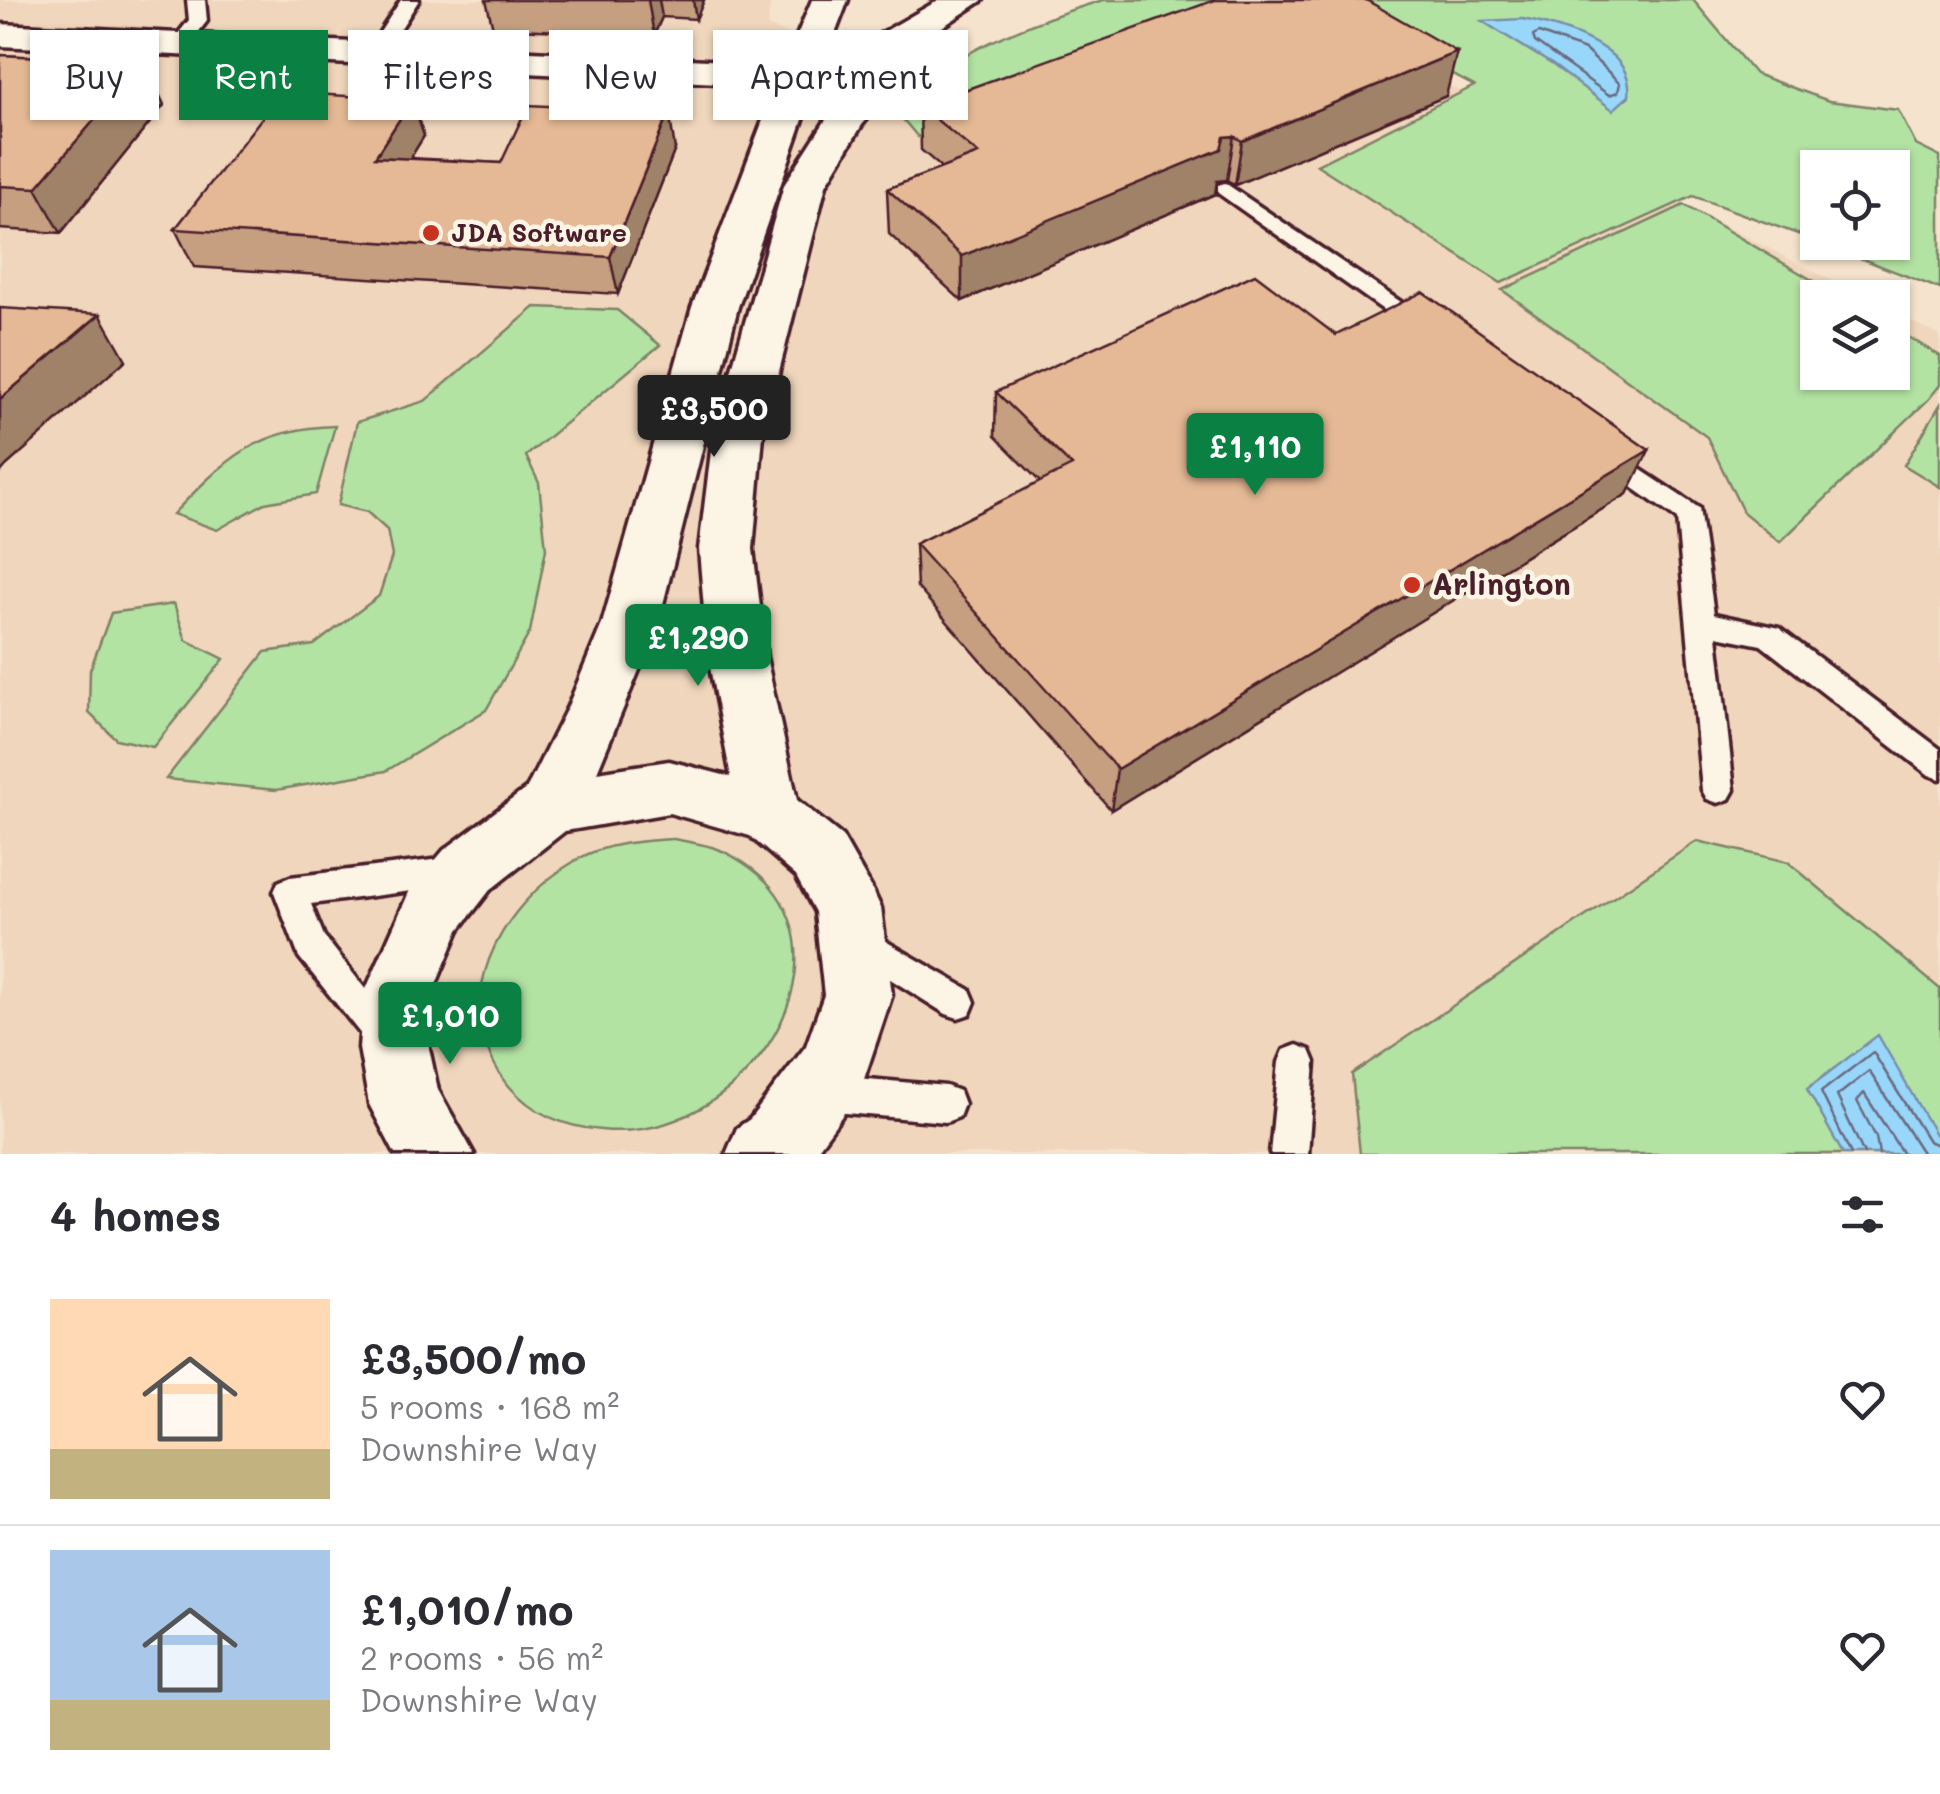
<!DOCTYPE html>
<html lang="en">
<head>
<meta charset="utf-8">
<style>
	body { margin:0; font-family:Mali,sans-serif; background:#f2f2f3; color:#2b2b33; height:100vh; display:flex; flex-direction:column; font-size:38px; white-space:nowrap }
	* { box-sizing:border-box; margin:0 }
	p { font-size:32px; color:#7c7c81 }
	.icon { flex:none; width:55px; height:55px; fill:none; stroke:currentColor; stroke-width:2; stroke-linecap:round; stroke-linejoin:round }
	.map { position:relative; height:1154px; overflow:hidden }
	.sheet { display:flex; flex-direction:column; background:#fff; flex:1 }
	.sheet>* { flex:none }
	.guide { position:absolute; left:30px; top:30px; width:1000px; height:90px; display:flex; gap:20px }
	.fabs { position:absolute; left:1800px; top:150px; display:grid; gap:20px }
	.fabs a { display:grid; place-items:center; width:110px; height:110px; border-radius:0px; background:#fff; box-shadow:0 2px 8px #0004; font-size:50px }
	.price { position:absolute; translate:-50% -85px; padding:0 22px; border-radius:10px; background:#0b8043; color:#fff; font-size:32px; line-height:65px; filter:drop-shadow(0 2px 5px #0008) }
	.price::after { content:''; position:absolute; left:50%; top:60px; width:30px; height:22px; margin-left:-15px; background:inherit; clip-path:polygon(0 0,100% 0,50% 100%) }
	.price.on { background:#222; color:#fff }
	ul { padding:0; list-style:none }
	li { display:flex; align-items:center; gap:30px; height:250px; padding:0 50px }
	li+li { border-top:2px solid #e1e1e2 }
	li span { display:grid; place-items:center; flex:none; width:280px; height:200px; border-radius:0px; color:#555 }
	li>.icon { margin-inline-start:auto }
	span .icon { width:120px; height:120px; fill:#fffc; stroke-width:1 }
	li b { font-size:42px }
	h2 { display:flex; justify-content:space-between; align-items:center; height:120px; padding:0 50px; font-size:42px }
	.chip { padding:0 35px; border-radius:0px; background:#fff; box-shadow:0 2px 8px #0004; font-size:35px; line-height:90px }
	.chip.on { background:#0b8043; color:#fff }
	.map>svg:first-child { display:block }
	.built { fill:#f0d6bc }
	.green { fill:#b3e3a3; stroke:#7e8167; stroke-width:2.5 }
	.water { fill:#99d7fa; stroke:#798da7; stroke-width:2.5 }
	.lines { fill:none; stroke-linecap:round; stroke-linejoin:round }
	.shore { stroke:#6a697e; stroke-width:2.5 }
	.service-casing { stroke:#4a1f2b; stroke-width:7 }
	.tertiary-casing { stroke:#4a1f2b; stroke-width:7 }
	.service { fill:#fcf5e5; fill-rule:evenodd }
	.tertiary { fill:#fcf5e5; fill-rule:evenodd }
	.wall { fill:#c59f80; stroke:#4a1f2b; stroke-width:2.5 }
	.shaded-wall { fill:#a08268; stroke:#4a1f2b; stroke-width:2.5 }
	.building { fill:#e5b995; stroke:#4a1f2b; stroke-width:2.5 }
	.poi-dot { fill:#c8321e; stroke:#fcf5e5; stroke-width:4 }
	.labels { text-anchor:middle; stroke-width:9; stroke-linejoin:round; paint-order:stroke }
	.far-poi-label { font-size:25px; font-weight:bold; fill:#4a1f2b; stroke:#fcf5e5; text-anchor:start }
	.poi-label { font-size:30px; font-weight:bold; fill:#4a1f2b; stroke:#fcf5e5; text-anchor:start }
</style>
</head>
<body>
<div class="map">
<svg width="1940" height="1154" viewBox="0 0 1940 1154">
	<rect width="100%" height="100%" fill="#f5e3cd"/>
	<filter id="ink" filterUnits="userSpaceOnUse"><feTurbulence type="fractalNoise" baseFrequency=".01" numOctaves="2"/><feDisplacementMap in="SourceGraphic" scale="20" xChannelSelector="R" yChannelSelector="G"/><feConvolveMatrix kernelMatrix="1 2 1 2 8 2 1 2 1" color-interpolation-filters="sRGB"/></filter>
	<g filter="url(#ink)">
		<path class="built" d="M 0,0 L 771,0 L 767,26 L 957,95 L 1281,0 L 1864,297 L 1818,298 L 1818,372 L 1892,372 L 1893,312 L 1940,336 L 1940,1154 L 0,1154 Z"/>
		<path class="green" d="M 1103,0 L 1693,0 L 1755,74 L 1829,101 L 1898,110 L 1916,145 L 1940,157 L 1940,289 L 1821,243 L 1892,242 L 1892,168 L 1818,168 L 1817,241 L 1693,196 L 1501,283 L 1317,165 L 1474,86 L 1344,18 L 918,137 L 902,118 C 908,107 914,93 923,85 C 967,45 1047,17 1103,0 Z
			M 1684,205 L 1841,297 L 1818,298 L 1818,372 L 1892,372 L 1893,328 L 1940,356 L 1940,385 L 1928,400 L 1780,542 L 1743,512 L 1707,437 L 1502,290 Z
			M 535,307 L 617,310 L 660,345 L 526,456 L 539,483 L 546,549 L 530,632 L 486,710 L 386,771 L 276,790 L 166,779 L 265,652 L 314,645 L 379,596 L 392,556 L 387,530 L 367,512 L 338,505 L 357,422 L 425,401 Z
			M 1940,405 L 1940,487 L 1904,465 Z
			M 335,426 L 316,494 L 265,503 L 217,530 L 173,514 C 225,460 257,428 335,426 Z
			M 174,604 L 186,640 L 224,659 L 153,747 L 116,739 L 89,713 L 90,670 L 111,613 Z
			M 674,839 C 688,842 705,844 718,849 C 884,922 758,1146 601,1130 C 565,1127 533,1114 509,1086 C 444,1005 498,905 578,859 C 607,843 642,841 674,839 Z
			M 1697,841 L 1788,862 L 1940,989 L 1940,1154 L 1360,1154 L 1352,1074 Z"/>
		<path class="water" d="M 1523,19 C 1561,27 1635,46 1629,96 L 1613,110 L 1553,65 L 1482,21 Z
			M 1878,1035 L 1940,1143 L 1940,1154 L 1843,1154 L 1807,1089 Z"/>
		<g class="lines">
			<path class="shore" d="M 1539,33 L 1585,50 L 1620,83 L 1618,92 L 1609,95 L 1535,42 L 1533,36 Z
				M 1851,1154 L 1821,1092 L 1873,1052 L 1928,1141 L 1940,1146
				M 1864,1154 L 1837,1096 L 1869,1071 L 1923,1154
				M 1879,1154 L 1876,1137 L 1857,1101 L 1864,1093 L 1903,1154"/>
			<defs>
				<path id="service" d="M 187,0 L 205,0 L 207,21 L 186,48 L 179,50 L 170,44 L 189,20 Z
					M 401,0 L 419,0 L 381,59 L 367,59 L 365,55 Z
					M 1225,183 L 1432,323 L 1432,333 L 1416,333 L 1218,193 L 1218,185 Z
					M 1606,447 L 1699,508 L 1714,614 L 1779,628 L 1940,749 L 1940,779 L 1929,775 L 1761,645 L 1717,636 L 1734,790 L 1729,799 L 1718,803 L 1707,799 L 1702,790 L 1677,519 L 1597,462 L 1593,456 Z
					M 458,857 L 469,861 L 474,871 L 469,881 L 458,885 L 311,904 L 324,936 L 401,1035 L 395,1047 L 383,1052 L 371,1047 L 299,957 L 274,892 L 278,882 L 290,877 Z
					M 856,924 L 970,990 L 975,1002 L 970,1014 L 958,1018 L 946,1014 L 844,950 L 839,939 L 844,928 Z
					M 1297,1045 L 1310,1050 L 1315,1062 L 1308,1154 L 1270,1154 L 1279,1062 L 1284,1050 Z
					M 823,1075 L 946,1086 L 959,1091 L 964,1104 L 959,1117 L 946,1122 L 823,1111 L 810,1106 L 805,1093 L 810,1080 Z"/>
				<path id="tertiary" d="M 812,0 L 848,0 L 825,60 L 842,56 L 939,0 L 983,0 L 924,39 L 929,46 L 862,125 L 826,185 L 763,435 L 753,549 L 766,657 L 797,800 L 842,836 L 871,887 L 881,908 L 892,995 L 860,1091 L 814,1154 L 726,1154 L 737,1128 L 750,1119 L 806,1046 L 824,995 L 815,912 L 796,876 L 750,836 L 669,813 L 565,831 L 490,890 L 459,930 L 431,996 L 429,1048 L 438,1090 L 474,1154 L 395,1154 L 369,1104 L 359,1048 L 363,996 L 410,890 L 444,850 L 527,788 L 568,706 L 602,624 L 692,307 L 776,86 L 0,46 L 0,24 L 785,64 ZM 866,73 L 831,112 L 784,185 L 713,435 L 699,549 L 708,657 L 731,777 L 669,761 L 597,772 L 658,624 L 738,307 L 815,85 Z"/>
			</defs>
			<use href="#service" class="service-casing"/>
			<use href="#tertiary" class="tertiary-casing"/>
			<use href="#service" class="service"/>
			<use href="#tertiary" class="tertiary"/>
		</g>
		<path class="wall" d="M 486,0 L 704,0 L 696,19 L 662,17 L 654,35 L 493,28 Z
			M 0,55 L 144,62 L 164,105 L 61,233 L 0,229 Z
			M 1446,96 L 1235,185 L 1227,180 L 1217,181 L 1215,194 L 962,301 L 889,234 L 887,189 L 942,168 L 921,150 L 920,106 Z
			M 412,100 L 424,136 L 410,158 L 501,163 L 675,149 L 618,294 L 194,267 L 175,229 Z
			M 1336,335 L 1649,450 L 1627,494 L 1111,810 L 917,587 L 915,544 L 1040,482 L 995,436 L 996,392 Z"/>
		<path class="shaded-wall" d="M 648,0 L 659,0 L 662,17 L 654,35 Z
			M 693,0 L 704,0 L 696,19 Z
			M 1457,52 L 1446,96 L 1235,185 L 1242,141 Z
			M 144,62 L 164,105 L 61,233 L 36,188 Z
			M 412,100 L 424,136 L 388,194 L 375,157 Z
			M 669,112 L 675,149 L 618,294 L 610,257 Z
			M 1234,136 L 1227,180 L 1217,181 L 1215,194 L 962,301 L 962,256 L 1224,137 Z
			M 100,314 L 126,360 L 6,466 L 0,473 L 0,399 Z
			M 1649,450 L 1627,494 L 1111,810 L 1117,769 Z"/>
		<path class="building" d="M 1215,0 L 1366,0 L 1457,52 L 1242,141 L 1234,136 L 1224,137 L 1221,149 L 962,256 L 887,189 L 978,154 L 920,106 Z
			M 0,55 L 144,62 L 36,188 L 0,186 Z
			M 282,92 L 412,100 L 375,157 L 501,163 L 528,105 L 669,112 L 610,257 L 175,229 Z
			M 1255,274 L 1336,335 L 1423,292 L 1649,450 L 1117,769 L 915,544 L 1072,466 L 996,392 Z
			M 0,308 L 100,314 L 0,399 Z"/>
	</g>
	<g class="poi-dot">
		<circle cx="431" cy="233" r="10"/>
		<circle cx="1412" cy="585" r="10"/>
	</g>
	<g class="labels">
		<g class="far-poi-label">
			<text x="451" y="242">JDA Software</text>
		</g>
		<g class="poi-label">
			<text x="1432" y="595">Arlington</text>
		</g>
	</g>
</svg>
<div class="fabs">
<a><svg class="icon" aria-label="locate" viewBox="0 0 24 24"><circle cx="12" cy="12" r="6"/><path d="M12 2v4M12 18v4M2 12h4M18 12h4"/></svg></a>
<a><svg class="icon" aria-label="layers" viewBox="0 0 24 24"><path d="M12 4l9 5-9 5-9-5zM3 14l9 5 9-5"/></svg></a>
</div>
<b class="price on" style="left:714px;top:460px">£3,500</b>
<b class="price" style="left:1255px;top:498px">£1,110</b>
<b class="price" style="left:698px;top:689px">£1,290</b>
<b class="price" style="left:450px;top:1067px">£1,010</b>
<div class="guide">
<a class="chip">Buy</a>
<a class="chip on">Rent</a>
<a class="chip">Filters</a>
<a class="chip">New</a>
<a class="chip">Apartment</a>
</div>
</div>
<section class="sheet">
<h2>4 homes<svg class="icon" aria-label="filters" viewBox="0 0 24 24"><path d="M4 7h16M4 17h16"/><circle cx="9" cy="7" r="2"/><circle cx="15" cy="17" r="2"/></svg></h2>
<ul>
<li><span style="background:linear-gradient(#ffd9b3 75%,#c2b280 0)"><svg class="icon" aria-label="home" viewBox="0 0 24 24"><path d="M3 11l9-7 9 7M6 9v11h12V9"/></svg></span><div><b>£3,500/mo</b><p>5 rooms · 168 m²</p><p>Downshire Way</p></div><svg class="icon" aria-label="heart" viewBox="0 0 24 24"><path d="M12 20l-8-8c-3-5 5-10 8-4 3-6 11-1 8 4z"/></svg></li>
<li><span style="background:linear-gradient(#a9c7e8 75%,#c2b280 0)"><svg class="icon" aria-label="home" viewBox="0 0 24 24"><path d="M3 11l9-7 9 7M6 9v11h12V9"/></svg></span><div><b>£1,010/mo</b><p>2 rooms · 56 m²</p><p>Downshire Way</p></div><svg class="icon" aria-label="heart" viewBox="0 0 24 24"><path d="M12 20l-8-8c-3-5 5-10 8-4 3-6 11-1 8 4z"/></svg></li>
</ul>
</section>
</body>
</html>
